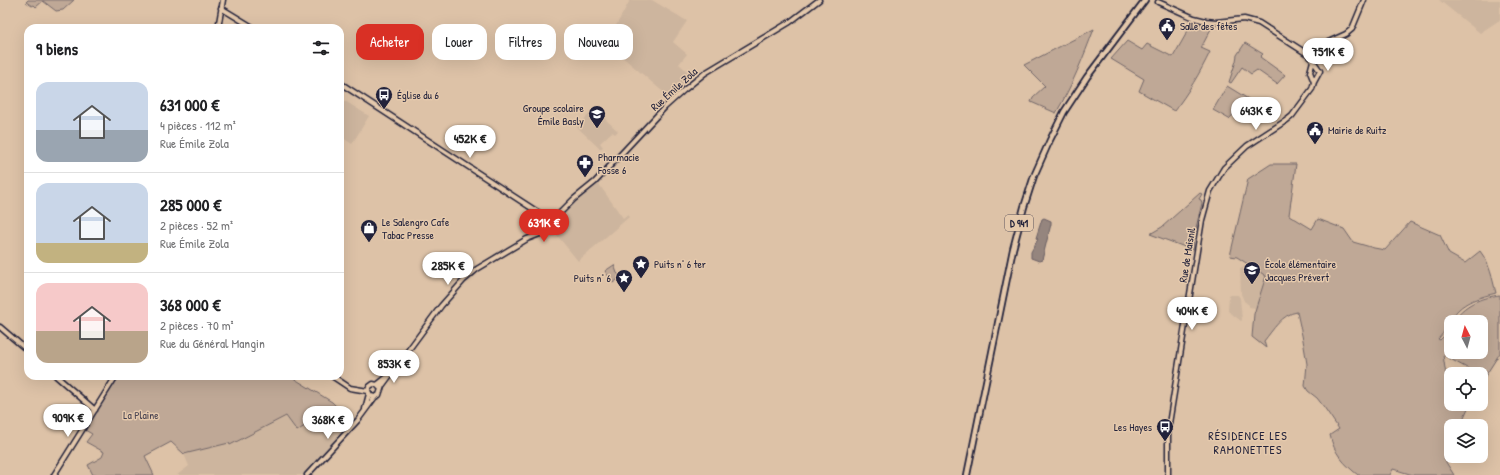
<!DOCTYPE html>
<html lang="fr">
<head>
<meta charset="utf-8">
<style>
	body { margin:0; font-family:"Patrick Hand",sans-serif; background:#f6f6f6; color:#202124; height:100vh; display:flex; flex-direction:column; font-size:15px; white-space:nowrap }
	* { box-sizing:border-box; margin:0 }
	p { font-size:13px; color:#757577 }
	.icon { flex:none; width:22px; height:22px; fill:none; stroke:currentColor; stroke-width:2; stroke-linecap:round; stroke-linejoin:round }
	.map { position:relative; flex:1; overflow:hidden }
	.panel { position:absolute; left:24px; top:24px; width:320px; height:356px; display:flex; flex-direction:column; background:#fff; border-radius:12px; box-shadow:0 4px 16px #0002 }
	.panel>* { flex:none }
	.hud { position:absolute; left:356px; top:24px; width:380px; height:36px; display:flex; gap:8px }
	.needle { width:26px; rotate:354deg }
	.tools { position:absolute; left:1444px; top:315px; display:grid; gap:8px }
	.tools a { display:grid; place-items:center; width:44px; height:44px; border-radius:8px; background:#fff; box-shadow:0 4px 16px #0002; font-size:20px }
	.price { position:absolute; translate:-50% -34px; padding:0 9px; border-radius:14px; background:#fff; color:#222; font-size:13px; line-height:26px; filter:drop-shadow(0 1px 2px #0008) }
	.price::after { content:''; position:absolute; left:50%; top:24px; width:12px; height:9px; margin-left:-6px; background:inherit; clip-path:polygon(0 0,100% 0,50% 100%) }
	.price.current { background:#d93025; color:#fff }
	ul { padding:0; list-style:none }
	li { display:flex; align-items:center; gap:12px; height:100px; padding:0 12px }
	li+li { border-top:1px solid #e0e0e0 }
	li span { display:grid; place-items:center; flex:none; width:112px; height:80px; border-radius:12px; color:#555 }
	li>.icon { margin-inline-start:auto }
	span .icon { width:48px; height:48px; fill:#fffc; stroke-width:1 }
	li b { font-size:17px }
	h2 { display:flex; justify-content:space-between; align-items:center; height:48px; padding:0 12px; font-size:17px }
	.chip { padding:0 14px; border-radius:12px; background:#fff; box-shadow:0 4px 16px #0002; font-size:14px; line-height:36px }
	.chip.current { background:#d93025; color:#fff }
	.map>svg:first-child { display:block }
	.built { fill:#cdb59e }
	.green { fill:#bfa896; stroke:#706568 }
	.water { fill:#95857e; stroke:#675d63 }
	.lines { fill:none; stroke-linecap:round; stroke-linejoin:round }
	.secondary-casing { stroke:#22223b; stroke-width:7 }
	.primary-casing { stroke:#22223b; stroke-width:8 }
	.secondary { stroke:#e5c9ac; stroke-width:4 }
	.primary { stroke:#e5c9ac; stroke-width:4.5 }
	.labels { text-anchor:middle; stroke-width:3; stroke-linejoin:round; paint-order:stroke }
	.shield { fill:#e5c9ac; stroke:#5c545d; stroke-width:1 }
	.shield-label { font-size:10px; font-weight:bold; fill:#22223b }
	.poi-label { font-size:11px; fill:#22223b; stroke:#e5c9ac; text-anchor:start }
	.street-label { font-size:11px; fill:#22223b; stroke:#e5c9ac }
	.park-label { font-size:11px; fill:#413d4d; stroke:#e5c9ac }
	.neighbourhood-label { font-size:12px; letter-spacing:1px; fill:#22223b; stroke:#e5c9ac }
</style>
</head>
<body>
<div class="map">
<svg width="1500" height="475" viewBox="0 0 1500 475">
	<rect width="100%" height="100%" fill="#ddc2a7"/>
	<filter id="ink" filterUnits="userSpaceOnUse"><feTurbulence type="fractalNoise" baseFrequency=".025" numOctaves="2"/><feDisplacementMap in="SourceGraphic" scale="8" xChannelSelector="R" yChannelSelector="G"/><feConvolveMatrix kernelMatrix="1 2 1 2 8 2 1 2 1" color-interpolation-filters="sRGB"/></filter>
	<g filter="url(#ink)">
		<path class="built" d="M 630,0 L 652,0 L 687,21 L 673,42 L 687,54 L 679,64 L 688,72 L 688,74 L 691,79 L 681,85 L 669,97 L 626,60 L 605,46 Z
			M 1439,0 L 1500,0 L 1500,21 L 1498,21 L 1480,33 Z
			M 345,101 L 369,116 L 352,144 L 340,136 L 340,108 Z
			M 594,109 L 618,131 L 615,134 L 612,132 L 600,143 L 603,147 L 600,149 L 577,127 Z
			M 598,183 L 623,218 L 627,215 L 629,217 L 578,261 L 556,234 L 560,229 L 560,218 L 578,200 Z
			M 1247,265 L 1266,276 L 1256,308 L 1249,307 L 1249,305 L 1244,301 L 1241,294 L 1240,268 Z
			M 1229,295 L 1238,295 L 1240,298 L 1242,320 L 1241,321 L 1228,311 Z
			M 333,408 L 343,412 L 346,411 L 350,415 L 351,419 L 328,448 L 303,475 L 177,475 L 189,466 L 184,454 L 229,443 L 230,445 L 286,416 L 297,431 Z"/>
		<path class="green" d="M 28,0 L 74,0 L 63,10 L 56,11 L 43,1 L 36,7 L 34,5 L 32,6 L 26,2 Z
			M 1194,20 L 1214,23 L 1201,48 L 1210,52 C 1200,73 1188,93 1174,111 L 1139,91 L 1144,79 L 1111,59 L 1127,41 L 1142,50 L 1147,44 L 1173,57 Z
			M 1094,29 C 1083,58 1072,86 1056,113 L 1031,102 L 1033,97 L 1045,86 L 1024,65 Z
			M 1245,43 L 1263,54 L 1260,57 L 1285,75 L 1277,84 L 1257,70 L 1251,74 L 1242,67 L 1231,83 L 1229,82 L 1236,61 L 1237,55 Z
			M 1227,86 L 1258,105 L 1255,110 L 1242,105 L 1229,119 L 1213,110 Z
			M 1271,164 L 1296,164 L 1289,215 L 1312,229 L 1318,219 L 1344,229 L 1353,242 L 1374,248 L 1385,250 L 1410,222 L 1440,235 L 1449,254 L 1465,263 L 1480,251 C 1490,264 1492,278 1496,293 C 1481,297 1463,301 1453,316 C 1448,324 1445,332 1438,339 L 1440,340 L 1446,334 L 1451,325 L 1451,352 L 1481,352 L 1481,322 L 1453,322 C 1462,305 1482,297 1500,295 L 1500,353 L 1484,378 L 1481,376 L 1481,374 L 1478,374 L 1443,355 L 1446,375 L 1447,398 L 1451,400 L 1451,404 L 1469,406 L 1460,426 L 1451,426 L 1451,444 L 1444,459 L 1454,475 L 1413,475 L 1393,469 L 1390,475 L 1358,475 C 1344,464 1334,453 1330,435 L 1339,429 L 1324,407 L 1317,398 L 1308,391 L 1305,386 L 1307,364 L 1303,340 L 1297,312 C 1282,314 1273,330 1264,341 L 1266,348 L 1252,337 L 1254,314 L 1266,276 L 1237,257 L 1230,256 L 1248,179 Z
			M 1200,193 L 1202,194 L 1199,199 L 1201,200 L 1202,203 L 1194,236 L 1193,250 L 1150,234 L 1162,227 Z
			M 614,265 L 617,273 L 621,277 L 613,283 L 605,271 Z
			M 119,376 L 290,376 L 332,402 L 336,406 L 297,431 L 286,416 L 230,445 L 229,443 L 184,454 L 171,442 L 145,456 L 154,475 L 93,475 L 88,465 L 102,457 L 104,452 L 86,442 L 92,434 L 85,430 Z"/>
		<path class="water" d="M 1044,218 L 1051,221 L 1051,224 L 1042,260 L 1039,261 L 1031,258 L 1031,252 L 1038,239 L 1036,238 L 1042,219 Z"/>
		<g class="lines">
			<defs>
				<path id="secondary" d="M 1158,2 L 1194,18 L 1206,21 L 1216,22 L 1244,19 L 1259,23 L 1309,55 L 1320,71 L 1314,82 L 1312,89 L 1292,116 L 1287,120 L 1247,146 L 1224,168 L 1210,191 L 1202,220 L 1168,430 L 1168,475
					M 221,8 L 254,28
					M 218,28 L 223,0
					M 1310,55 L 1324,44 L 1346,34 L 1352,29 L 1364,0
					M 1313,61 L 1310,72 L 1314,82
					M 340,83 L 550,220
					M 553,220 L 574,199 L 595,182 L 665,107 L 684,90 L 705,73 L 790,22 L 819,0
					M546 226a6 6 0 1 1 12 0a6 6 0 1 1-12 0Z
					M 0,327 L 28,351
					M 56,376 L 95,410
					M 332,376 L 350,388 L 368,391
					M 377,385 L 387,377
					M 381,389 L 377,385 L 373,384 L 369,387 L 368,391 L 371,396 L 375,397 L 379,395 L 382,386 L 441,306 L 464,280 L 477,269 L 527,239 L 540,234 L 544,231 L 546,227
					M 365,409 L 369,394
					M 54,475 L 116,376
					M 307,475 L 358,420 L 375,397"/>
				<path id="primary" d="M 967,475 L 1013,249 L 1024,207 L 1034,176 L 1050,140 L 1064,112 L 1087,77 L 1145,0"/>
			</defs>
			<use href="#secondary" class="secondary-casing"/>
			<use href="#primary" class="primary-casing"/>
			<use href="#secondary" class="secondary"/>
			<use href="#primary" class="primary"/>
		</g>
	</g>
	<defs>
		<symbol id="civic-pin" viewBox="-11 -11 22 30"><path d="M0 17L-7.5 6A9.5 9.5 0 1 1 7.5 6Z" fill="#22223b" stroke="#e5c9ac"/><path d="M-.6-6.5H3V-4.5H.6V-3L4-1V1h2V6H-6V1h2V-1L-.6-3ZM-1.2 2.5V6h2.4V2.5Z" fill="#fff"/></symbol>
		<symbol id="bus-pin" viewBox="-11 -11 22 30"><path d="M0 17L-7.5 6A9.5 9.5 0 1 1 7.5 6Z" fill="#22223b" stroke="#e5c9ac"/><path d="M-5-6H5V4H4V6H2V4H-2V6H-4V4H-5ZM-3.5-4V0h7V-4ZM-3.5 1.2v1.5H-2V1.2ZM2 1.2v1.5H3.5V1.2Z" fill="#fff"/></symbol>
		<symbol id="school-pin" viewBox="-11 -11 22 30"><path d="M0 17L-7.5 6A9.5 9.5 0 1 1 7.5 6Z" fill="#22223b" stroke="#e5c9ac"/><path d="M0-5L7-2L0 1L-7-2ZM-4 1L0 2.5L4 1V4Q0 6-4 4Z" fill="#fff"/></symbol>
		<symbol id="pharmacy-pin" viewBox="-11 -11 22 30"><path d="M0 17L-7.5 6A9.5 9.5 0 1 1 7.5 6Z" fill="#22223b" stroke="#e5c9ac"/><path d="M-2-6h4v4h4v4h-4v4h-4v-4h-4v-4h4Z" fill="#fff"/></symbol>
		<symbol id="shop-pin" viewBox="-11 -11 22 30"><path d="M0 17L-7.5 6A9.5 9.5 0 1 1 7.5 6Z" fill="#22223b" stroke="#e5c9ac"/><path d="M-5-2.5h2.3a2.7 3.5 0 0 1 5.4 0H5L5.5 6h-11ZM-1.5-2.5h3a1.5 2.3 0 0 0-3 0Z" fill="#fff"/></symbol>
		<symbol id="sight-pin" viewBox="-11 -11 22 30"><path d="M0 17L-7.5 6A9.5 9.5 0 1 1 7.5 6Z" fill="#22223b" stroke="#e5c9ac"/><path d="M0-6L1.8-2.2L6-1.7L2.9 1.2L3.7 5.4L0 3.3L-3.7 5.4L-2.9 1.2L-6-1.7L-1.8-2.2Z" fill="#fff"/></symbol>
	</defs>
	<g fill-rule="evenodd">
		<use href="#civic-pin" x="1157" y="16" width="20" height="27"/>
		<use href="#bus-pin" x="374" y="85" width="20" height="27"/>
		<use href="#school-pin" x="587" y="104" width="20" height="27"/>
		<use href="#civic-pin" x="1305" y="120" width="20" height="27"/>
		<use href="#pharmacy-pin" x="575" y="153" width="20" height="27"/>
		<use href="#shop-pin" x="359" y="218" width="20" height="27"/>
		<use href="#sight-pin" x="631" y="254" width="20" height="27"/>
		<use href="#school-pin" x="1242" y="260" width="20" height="27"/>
		<use href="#sight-pin" x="614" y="268" width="20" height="27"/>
		<use href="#bus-pin" x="1155" y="417" width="20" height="27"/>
	</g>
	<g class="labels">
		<rect class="shield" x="1005" y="215" width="28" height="16" rx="3"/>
		<g class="shield-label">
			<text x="1019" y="227">D 941</text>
		</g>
		<g class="poi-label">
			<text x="1180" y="30">Salle des fêtes</text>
			<text x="397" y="99">Église du 6</text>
			<text x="584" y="112" text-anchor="end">Groupe scolaire<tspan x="584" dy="13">Émile Basly</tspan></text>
			<text x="1328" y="134">Mairie de Ruitz</text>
			<text x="598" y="161">Pharmacie<tspan x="598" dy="13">Fosse 6</tspan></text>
			<text x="382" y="226">Le Salengro Cafe<tspan x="382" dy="13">Tabac Presse</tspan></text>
			<text x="654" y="268">Puits n° 6 ter</text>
			<text x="1265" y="268">École élémentaire<tspan x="1265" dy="13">Jacques Prévert</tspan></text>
			<text x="611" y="282" text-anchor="end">Puits n° 6</text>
			<text x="1152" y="431" text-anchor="end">Les Hayes</text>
		</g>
		<g class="street-label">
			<text transform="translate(674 89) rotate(-42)" y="4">Rue Émile Zola</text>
			<text transform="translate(1187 255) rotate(-81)" y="4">Rue de Maisnil</text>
		</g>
		<g class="park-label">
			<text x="141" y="419">La Plaine</text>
		</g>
		<g class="neighbourhood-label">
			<text x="1248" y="440">RÉSIDENCE LES<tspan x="1248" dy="14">RAMONETTES</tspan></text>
		</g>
	</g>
</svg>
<div class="tools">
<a><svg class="needle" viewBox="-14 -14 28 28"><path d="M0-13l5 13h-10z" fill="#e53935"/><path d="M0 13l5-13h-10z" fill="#757577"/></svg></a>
<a><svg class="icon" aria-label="locate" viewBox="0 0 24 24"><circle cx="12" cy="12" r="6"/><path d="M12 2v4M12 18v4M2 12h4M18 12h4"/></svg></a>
<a><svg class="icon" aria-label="layers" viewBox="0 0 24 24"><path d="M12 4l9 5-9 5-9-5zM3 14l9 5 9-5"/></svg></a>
</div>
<b class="price" style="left:1328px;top:72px">751K €</b>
<b class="price" style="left:1256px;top:131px">643K €</b>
<b class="price" style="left:470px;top:159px">452K €</b>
<b class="price current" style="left:544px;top:243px">631K €</b>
<b class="price" style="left:448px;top:286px">285K €</b>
<b class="price" style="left:1192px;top:331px">404K €</b>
<b class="price" style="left:394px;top:384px">853K €</b>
<b class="price" style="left:68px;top:438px">909K €</b>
<b class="price" style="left:328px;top:440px">368K €</b>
<div class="hud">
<a class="chip current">Acheter</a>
<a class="chip">Louer</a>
<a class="chip">Filtres</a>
<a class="chip">Nouveau</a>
</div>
<section class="panel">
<h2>9 biens<svg class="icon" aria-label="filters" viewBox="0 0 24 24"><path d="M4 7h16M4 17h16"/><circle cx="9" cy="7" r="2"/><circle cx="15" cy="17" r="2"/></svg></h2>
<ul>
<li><span style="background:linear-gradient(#c9d6e8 60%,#9aa5b1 0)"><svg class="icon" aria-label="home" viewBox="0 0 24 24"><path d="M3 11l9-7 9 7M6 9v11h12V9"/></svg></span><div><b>631 000 €</b><p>4 pièces · 112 m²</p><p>Rue Émile Zola</p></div></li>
<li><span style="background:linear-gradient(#c9d6e8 75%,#c2b280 0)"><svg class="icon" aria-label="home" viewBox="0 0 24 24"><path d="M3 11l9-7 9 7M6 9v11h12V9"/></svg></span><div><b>285 000 €</b><p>2 pièces · 52 m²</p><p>Rue Émile Zola</p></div></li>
<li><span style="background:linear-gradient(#f6c9c9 60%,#b9a48a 0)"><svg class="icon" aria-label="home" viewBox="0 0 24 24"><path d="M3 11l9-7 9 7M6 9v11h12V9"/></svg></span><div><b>368 000 €</b><p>2 pièces · 70 m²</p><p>Rue du Général Mangin</p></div></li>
</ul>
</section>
</div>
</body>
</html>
